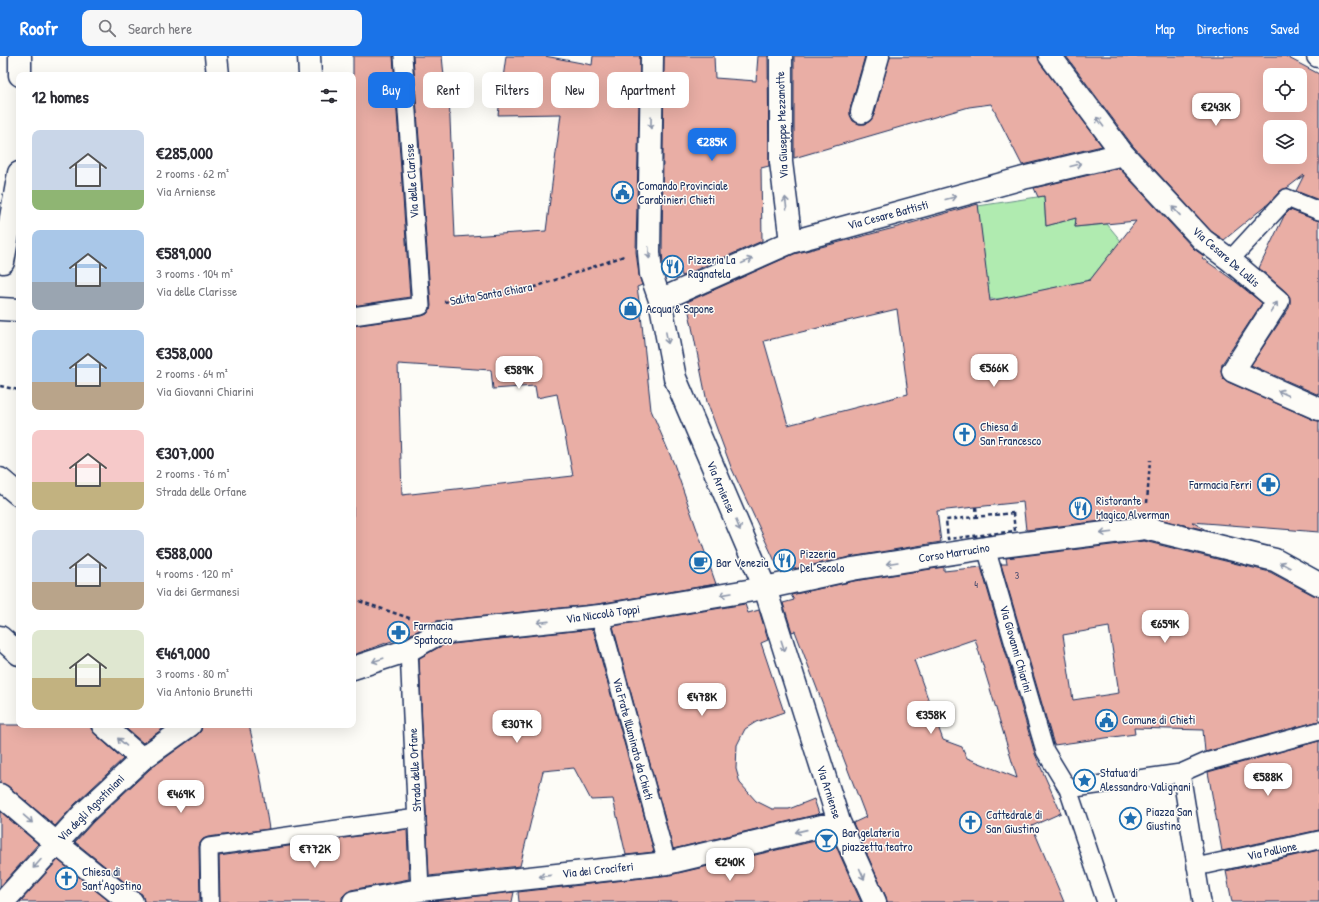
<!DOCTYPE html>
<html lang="en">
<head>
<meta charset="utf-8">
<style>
	body { margin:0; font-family:"Patrick Hand",sans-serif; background:#f7f7f7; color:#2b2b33; height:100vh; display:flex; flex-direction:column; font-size:15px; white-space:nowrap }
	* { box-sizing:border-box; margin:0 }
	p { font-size:13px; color:#7c7c81 }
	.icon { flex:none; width:22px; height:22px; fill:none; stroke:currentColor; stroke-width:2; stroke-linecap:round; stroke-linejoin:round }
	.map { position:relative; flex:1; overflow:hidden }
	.panel { position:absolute; left:16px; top:16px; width:340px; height:656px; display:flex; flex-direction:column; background:#fff; border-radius:8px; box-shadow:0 4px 16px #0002 }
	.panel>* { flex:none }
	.hud { position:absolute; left:368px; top:16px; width:380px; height:36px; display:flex; gap:8px }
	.tools { position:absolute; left:1263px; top:12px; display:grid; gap:8px }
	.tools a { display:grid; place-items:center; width:44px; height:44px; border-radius:8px; background:#fff; box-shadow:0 4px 16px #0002; font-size:20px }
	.price { position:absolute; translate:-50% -34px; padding:0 9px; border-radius:8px; background:#fff; color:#222; font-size:13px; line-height:26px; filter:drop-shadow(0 1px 2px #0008) }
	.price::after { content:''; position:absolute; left:50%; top:24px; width:12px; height:9px; margin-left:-6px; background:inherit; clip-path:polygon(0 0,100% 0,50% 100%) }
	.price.active { background:#1a73e8; color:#fff }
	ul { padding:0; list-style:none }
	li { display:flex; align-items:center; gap:12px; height:100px; padding:0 16px }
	li span { display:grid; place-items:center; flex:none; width:112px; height:80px; border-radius:8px; color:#555 }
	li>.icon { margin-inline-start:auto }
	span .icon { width:48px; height:48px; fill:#fffc; stroke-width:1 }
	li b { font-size:17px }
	h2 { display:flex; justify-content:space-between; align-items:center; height:48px; padding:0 16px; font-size:17px }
	.pill { padding:0 14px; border-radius:8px; background:#fff; box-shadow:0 4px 16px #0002; font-size:14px; line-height:36px }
	.pill.active { background:#1a73e8; color:#fff }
	header { display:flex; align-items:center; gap:24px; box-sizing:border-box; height:56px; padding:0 20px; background:#1a73e8; color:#fff }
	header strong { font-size:19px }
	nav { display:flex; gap:22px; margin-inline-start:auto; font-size:14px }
	.search { width:280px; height:36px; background:#f7f7f7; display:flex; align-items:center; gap:10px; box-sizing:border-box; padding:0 14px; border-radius:8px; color:#7c7c81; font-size:15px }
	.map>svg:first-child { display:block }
	.green { fill:#b0ebb0; stroke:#668d87 }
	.building { fill:#e9aea5; stroke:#1b2f5e; fill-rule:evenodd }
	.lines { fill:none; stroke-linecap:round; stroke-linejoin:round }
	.pedestrian-casing { stroke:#1b2f5e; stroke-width:20 }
	.minor-casing { stroke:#1b2f5e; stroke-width:25 }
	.tertiary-casing { stroke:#1b2f5e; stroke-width:25 }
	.primary-casing { stroke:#1b2f5e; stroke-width:25 }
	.path { stroke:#1b2f5e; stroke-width:2.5; stroke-dasharray:4 3; stroke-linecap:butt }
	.pedestrian { stroke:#fdfcf7; stroke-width:17 }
	.minor { stroke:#fdfcf7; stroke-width:22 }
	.tertiary { stroke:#fdfcf7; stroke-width:22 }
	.primary { stroke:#fdfcf7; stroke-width:22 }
	.oneway { stroke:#8c96aa }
	.labels { text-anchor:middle; stroke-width:3; stroke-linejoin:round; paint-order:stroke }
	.number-label { font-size:10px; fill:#4e4f70 }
	.street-label { font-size:12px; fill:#1b2f5e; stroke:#fdfcf7 }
	.poi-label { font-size:12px; fill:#1b2f5e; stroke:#fdfcf7; text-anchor:start }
</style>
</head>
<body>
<header>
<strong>Roofr</strong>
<div class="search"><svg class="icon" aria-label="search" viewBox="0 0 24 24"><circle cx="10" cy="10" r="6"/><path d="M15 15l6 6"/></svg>Search here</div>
<nav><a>Map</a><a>Directions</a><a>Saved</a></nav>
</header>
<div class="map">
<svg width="1319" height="846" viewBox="0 0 1319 846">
	<rect width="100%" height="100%" fill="#fdfcf7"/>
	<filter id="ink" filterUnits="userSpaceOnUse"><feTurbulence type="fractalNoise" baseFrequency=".025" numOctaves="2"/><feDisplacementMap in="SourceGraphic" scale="8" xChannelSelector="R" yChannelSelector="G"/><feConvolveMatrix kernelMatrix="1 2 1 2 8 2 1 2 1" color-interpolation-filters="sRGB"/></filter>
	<g filter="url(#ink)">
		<path class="green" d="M 1044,140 L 1046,170 L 1076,162 L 1075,171 L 1107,168 L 1121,185 L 1090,224 L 1003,243 L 989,243 L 978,150 Z"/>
		<path class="building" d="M 353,0 L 393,0 L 410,241 L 353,250 Z
			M 413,0 L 442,0 L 446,40 L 449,40 L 455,181 L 546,175 L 561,58 L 498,59 L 506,0 L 545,0 L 592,9 L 593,0 L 640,0 L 636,196 L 639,219 L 642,229 L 637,231 L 641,259 L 651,354 L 674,408 L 716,528 L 598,548 L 438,565 L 411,578 L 353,599 L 353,270 L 422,260 L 427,258 L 430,254 L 431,250 ZM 398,308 L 491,314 L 493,333 L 535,330 L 537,342 L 557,338 L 573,420 L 402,439 Z
			M 664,0 L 714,0 L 715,22 L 756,25 L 758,0 L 768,0 L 769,110 L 761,112 L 762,185 L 682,220 L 680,211 L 664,218 L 662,196 Z
			M 794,0 L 865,0 L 850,53 L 850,59 L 853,65 L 859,68 L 865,68 L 870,65 L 874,59 L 890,0 L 1038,0 L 1040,7 L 1102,90 L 1022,109 L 991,48 L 969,51 L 794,102 Z
			M 1066,0 L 1285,0 L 1319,18 L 1319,144 L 1296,135 L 1304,119 L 1287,132 L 1280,135 L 1269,147 L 1224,184 L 1211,175 L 1133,90 ZM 1270,19 L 1300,19 L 1300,49 L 1270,49 ZM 1270,71 L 1300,71 L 1300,101 L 1270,101 Z
			M 1119,112 L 1194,193 L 1204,200 L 1202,202 L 1236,226 L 1262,247 L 1222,308 L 1221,315 L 1223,322 L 1228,326 L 1314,364 L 1319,365 L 1319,476 L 1192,466 L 1206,474 L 1144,460 L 1026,474 L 1023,446 L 937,455 L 941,486 L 850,501 L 780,516 L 731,411 L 707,346 L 687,246 L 794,198 L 894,172 L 978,148 L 990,245 L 1090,224 L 1136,165 L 1075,171 L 1076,162 L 1046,170 L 1044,140 L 1038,141 L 1034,132 ZM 897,253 L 908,338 L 788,369 L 764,285 Z
			M 1290,154 L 1319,165 L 1319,339 L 1251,309 L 1289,252 L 1290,247 L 1290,241 L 1286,236 L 1259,212 L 1284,160 Z
			M 1144,485 L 1270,516 L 1313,539 L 1319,540 L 1319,665 L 1205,696 L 1203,674 L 1134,672 L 1135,678 L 1054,689 L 1001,508 L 1007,508 L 1006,502 ZM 1109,571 L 1119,637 L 1073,644 L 1063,579 Z
			M 944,511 L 944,515 L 981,511 L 1035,698 L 1061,757 L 1032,770 L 1064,846 L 887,846 L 886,841 L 853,767 L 866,761 L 795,575 L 792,576 L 783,547 L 794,544 L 791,539 L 854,525 ZM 975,583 L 1017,722 L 967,702 L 962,691 L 943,684 L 914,604 Z
			M 745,548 L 748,557 L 759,554 L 768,584 L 761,587 L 784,656 L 756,666 L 745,673 L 737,689 L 736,713 L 740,727 L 756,745 L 772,753 L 789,753 L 814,743 L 819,758 L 673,793 L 613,570 Z
			M 593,573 L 654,796 L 626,799 L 613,743 L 591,744 L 574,712 L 543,715 L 520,810 L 429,820 L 419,602 L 443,589 Z
			M 0,669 L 91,669 L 91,673 L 95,678 L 123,703 L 75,748 L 55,770 L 8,730 L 0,727 Z
			M 122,669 L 168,669 L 143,687 Z
			M 202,669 L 249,669 L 260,717 L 269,773 L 208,781 L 203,783 L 200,787 L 199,791 L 200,846 L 144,846 L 142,838 L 133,833 L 75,786 L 93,766 L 150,713 L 197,679 L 201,675 Z
			M 1319,685 L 1319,774 L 1222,795 L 1208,716 Z
			M 0,755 L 38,788 L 0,831 Z
			M 407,773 L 409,823 L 351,834 L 346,837 L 342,841 L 342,846 L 220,846 L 219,800 Z
			M 832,781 L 861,846 L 519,846 L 518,836 L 670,819 Z
			M 1319,794 L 1319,846 L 1232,846 L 1226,815 Z
			M 58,804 L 110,846 L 20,846 Z
			M 514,836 L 512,846 L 425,846 Z"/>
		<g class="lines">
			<defs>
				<path id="pedestrian" d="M 1230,204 L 1287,142 L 1319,155
					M 353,260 L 421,250 L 403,0
					M 986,492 L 1045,695 L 1068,733 L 1106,846
					M 600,560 L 667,807
					M 409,594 L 420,834
					M 1181,717 L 1202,846
					M 1068,733 L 1181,717 L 1206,706 L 1319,675
					M 1196,811 L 1319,784
					M 210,846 L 209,791 L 417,762"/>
				<path id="minor" d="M 309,0 L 310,19
					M 652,0 L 649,196 L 651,218 L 660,244 L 675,322 L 765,532 L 839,766 L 875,846
					M 781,0 L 781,106 L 791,186
					M 1050,0 L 1123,98 L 1203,184 L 1230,204 L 1278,245 L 1233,315 L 1319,353
					M 20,19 L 20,0
					M 862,56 L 878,0
					M 3,206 L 19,117
					M 660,244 L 791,186 L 1027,121 L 1123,98
					M 0,423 L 19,439
					M 0,581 L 19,598
					M 353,612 L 409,594 L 439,577 L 600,560 L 765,532 L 852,513 L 986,492 L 1145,472 L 1275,504 L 1319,528
					M 103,669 L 142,703
					M 0,739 L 56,787 L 127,844 L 132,846
					M 3,846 L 84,757 L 142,703 L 190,669
					M 354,846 L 420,834 L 667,807 L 839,766"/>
				<path id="tertiary" d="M 216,0 L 218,19
					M 0,253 L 19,254"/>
				<path id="primary" d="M 1318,0 L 1319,0"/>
			</defs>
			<use href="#pedestrian" class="pedestrian-casing"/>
			<use href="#minor" class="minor-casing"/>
			<use href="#tertiary" class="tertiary-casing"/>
			<use href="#primary" class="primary-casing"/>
			<path class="path" d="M 444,246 L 532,232 L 624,200
				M 0,330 L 19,334
				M 1147,447 L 1150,404
				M 976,451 L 977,461
				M 1013,457 L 1015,475 L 948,483 L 946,464 Z
				M 353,543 L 412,563"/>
			<use href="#pedestrian" class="pedestrian"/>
			<use href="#minor" class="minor"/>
			<use href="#tertiary" class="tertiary"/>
			<use href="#primary" class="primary"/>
		</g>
		<defs><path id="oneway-shaft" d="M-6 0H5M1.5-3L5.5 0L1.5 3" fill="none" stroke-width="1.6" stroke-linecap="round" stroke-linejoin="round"/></defs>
		<g class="oneway">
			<use href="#oneway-shaft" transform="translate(1100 66) rotate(-127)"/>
			<use href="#oneway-shaft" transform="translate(651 67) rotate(91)"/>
			<use href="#oneway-shaft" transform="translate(1076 109) rotate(-14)"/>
			<use href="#oneway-shaft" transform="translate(951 142) rotate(-15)"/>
			<use href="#oneway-shaft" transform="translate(786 147) rotate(-97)"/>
			<use href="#oneway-shaft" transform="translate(1176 155) rotate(-133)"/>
			<use href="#oneway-shaft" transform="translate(649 197) rotate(87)"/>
			<use href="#oneway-shaft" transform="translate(747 205) rotate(-24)"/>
			<use href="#oneway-shaft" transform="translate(1274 251) rotate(-57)"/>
			<use href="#oneway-shaft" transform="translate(667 282) rotate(79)"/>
			<use href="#oneway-shaft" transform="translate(1283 337) rotate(-156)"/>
			<use href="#oneway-shaft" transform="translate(738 469) rotate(67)"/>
			<use href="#oneway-shaft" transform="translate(1106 477) rotate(173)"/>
			<use href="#oneway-shaft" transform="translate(892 507) rotate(171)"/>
			<use href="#oneway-shaft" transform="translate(1285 509) rotate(-151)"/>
			<use href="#oneway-shaft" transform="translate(726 538) rotate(170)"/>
			<use href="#oneway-shaft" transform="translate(543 566) rotate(174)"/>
			<use href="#oneway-shaft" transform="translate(783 590) rotate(72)"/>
			<use href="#oneway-shaft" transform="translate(378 604) rotate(162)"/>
			<use href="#oneway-shaft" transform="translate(122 686) rotate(-139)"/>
			<use href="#oneway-shaft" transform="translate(28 763) rotate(41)"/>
			<use href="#oneway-shaft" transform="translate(801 775) rotate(167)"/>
			<use href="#oneway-shaft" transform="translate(37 808) rotate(132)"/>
			<use href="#oneway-shaft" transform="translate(862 818) rotate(66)"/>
			<use href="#oneway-shaft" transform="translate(545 820) rotate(174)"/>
		</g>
	</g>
	<defs>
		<symbol id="civic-ring" viewBox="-11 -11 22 22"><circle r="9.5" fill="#fdfcf7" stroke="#1f6fb2" stroke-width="1.5"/><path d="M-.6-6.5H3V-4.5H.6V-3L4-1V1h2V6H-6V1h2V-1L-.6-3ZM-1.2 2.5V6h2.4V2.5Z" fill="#1f6fb2"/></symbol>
		<symbol id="restaurant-ring" viewBox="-11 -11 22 22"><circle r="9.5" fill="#fdfcf7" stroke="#1f6fb2" stroke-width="1.5"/><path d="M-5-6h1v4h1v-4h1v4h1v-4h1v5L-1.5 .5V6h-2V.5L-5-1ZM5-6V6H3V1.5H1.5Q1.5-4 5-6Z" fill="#1f6fb2"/></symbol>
		<symbol id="shop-ring" viewBox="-11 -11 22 22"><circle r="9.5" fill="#fdfcf7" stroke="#1f6fb2" stroke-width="1.5"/><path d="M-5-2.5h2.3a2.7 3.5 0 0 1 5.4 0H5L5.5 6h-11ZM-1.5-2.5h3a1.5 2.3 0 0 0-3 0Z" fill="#1f6fb2"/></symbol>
		<symbol id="church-ring" viewBox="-11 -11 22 22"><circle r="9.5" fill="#fdfcf7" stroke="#1f6fb2" stroke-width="1.5"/><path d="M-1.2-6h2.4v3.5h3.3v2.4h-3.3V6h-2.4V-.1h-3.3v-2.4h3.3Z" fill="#1f6fb2"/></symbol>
		<symbol id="pharmacy-ring" viewBox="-11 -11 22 22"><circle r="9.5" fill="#fdfcf7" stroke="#1f6fb2" stroke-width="1.5"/><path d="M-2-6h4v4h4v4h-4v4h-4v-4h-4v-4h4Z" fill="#1f6fb2"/></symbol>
		<symbol id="cafe-ring" viewBox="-11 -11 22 22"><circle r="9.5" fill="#fdfcf7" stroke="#1f6fb2" stroke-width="1.5"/><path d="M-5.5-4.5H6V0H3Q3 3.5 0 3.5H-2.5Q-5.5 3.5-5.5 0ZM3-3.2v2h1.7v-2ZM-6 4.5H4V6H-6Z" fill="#1f6fb2"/></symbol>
		<symbol id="sight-ring" viewBox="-11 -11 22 22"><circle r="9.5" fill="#fdfcf7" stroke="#1f6fb2" stroke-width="1.5"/><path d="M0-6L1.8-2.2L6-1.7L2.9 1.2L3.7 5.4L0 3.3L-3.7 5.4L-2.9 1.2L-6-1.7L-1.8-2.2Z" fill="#1f6fb2"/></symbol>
		<symbol id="bar-ring" viewBox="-11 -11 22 22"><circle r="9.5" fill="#fdfcf7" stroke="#1f6fb2" stroke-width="1.5"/><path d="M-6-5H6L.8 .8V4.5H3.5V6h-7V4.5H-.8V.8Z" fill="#1f6fb2"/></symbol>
	</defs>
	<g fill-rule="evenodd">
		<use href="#civic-ring" x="610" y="124" width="25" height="25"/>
		<use href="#restaurant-ring" x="660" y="198" width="25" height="25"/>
		<use href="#shop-ring" x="618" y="240" width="25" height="25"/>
		<use href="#church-ring" x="952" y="366" width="25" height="25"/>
		<use href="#pharmacy-ring" x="1256" y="416" width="25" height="25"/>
		<use href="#restaurant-ring" x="1068" y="440" width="25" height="25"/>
		<use href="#restaurant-ring" x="772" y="492" width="25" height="25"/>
		<use href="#cafe-ring" x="688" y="494" width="25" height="25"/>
		<use href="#pharmacy-ring" x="386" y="564" width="25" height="25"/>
		<use href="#civic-ring" x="1094" y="652" width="25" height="25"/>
		<use href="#sight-ring" x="1072" y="712" width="25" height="25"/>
		<use href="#sight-ring" x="1118" y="750" width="25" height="25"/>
		<use href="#church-ring" x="958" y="754" width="25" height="25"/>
		<use href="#bar-ring" x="814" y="772" width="25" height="25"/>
		<use href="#church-ring" x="54" y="810" width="25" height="25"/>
	</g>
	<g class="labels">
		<g class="number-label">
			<text x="1017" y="523">3</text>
			<text x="976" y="532">4</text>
		</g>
		<g class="street-label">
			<text transform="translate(782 69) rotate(-92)" y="4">Via Giuseppe Mezzanotte</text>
			<text transform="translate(412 125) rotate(-94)" y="4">Via delle Clarisse</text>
			<text transform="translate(888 159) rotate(-15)" y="4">Via Cesare Battisti</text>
			<text transform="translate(1226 201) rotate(41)" y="4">Via Cesare De Lollis</text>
			<text transform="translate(491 238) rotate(-10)" y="4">Salita Santa Chiara</text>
			<text transform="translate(721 431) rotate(67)" y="4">Via Arniense</text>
			<text transform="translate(954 497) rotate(-9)" y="4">Corso Marrucino</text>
			<text transform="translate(603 558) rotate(-8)" y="4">Via Niccolò Toppi</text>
			<text transform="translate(1016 593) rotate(74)" y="4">Via Giovanni Chiarini</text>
			<text transform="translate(633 683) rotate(75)" y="4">Via Frate Illuminato da Chieti</text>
			<text transform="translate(415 714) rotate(-93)" y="4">Strada delle Orfane</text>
			<text transform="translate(829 736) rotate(72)" y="4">Via Arniense</text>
			<text transform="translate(91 752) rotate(-45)" y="4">Via degli Agostiniani</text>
			<text transform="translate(1272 795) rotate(-12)" y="4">Via Pollione</text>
			<text transform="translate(598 814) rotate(-6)" y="4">Via dei Crociferi</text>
		</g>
		<g class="poi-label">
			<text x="638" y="134">Comando Provinciale<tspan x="638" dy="14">Carabinieri Chieti</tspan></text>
			<text x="688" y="208">Pizzeria La<tspan x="688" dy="14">Ragnatela</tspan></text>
			<text x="646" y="257">Acqua &amp; Sapone</text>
			<text x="980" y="375">Chiesa di<tspan x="980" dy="14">San Francesco</tspan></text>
			<text x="1252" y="433" text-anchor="end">Farmacia Ferri</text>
			<text x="1096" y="449">Ristorante<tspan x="1096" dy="14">Magico Alverman</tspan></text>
			<text x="800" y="502">Pizzeria<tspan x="800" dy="14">Del Secolo</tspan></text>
			<text x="716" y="511">Bar Venezia</text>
			<text x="414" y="574">Farmacia<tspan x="414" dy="14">Spatocco</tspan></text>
			<text x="1122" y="668">Comune di Chieti</text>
			<text x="1100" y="721">Statua di<tspan x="1100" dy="14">Alessandro Valignani</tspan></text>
			<text x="1146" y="760">Piazza San<tspan x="1146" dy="14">Giustino</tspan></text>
			<text x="986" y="763">Cattedrale di<tspan x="986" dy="14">San Giustino</tspan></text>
			<text x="842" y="781">Bar gelateria<tspan x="842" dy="14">piazzetta teatro</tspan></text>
			<text x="82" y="820">Chiesa di<tspan x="82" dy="14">Sant'Agostino</tspan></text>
		</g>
	</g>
</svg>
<div class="tools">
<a><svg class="icon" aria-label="locate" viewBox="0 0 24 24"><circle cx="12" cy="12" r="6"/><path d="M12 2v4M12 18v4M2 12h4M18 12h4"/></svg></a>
<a><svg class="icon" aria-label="layers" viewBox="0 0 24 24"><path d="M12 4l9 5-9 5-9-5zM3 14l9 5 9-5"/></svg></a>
</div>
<b class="price" style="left:1216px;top:71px">€243K</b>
<b class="price active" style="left:712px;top:106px">€285K</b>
<b class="price" style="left:994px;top:332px">€566K</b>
<b class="price" style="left:519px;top:334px">€589K</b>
<b class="price" style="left:1165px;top:588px">€659K</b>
<b class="price" style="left:702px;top:661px">€478K</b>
<b class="price" style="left:931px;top:679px">€358K</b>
<b class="price" style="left:517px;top:688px">€307K</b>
<b class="price" style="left:1268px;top:741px">€588K</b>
<b class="price" style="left:181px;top:758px">€469K</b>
<b class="price" style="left:315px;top:813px">€772K</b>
<b class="price" style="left:730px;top:826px">€240K</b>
<div class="hud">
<a class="pill active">Buy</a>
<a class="pill">Rent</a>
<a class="pill">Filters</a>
<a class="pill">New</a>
<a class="pill">Apartment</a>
</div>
<section class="panel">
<h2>12 homes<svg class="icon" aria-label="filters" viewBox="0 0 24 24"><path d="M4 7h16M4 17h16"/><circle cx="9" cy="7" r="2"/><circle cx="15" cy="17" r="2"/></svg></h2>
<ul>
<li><span style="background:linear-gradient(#c9d6e8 75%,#8fb573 0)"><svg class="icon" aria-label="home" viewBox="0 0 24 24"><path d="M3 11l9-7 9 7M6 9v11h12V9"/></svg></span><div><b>€285,000</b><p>2 rooms · 62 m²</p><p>Via Arniense</p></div></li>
<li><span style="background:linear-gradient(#a9c7e8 65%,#9aa5b1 0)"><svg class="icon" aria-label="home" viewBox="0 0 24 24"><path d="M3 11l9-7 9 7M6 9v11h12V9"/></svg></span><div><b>€589,000</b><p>3 rooms · 104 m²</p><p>Via delle Clarisse</p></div></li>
<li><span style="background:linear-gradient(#a9c7e8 65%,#b9a48a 0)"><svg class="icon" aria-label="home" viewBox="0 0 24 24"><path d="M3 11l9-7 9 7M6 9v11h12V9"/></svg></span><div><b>€358,000</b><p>2 rooms · 64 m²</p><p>Via Giovanni Chiarini</p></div></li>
<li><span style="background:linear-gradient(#f6c9c9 65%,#c2b280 0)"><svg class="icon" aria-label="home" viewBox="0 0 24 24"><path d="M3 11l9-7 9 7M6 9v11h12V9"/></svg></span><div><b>€307,000</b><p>2 rooms · 76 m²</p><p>Strada delle Orfane</p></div></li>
<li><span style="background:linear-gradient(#c9d6e8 65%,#b9a48a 0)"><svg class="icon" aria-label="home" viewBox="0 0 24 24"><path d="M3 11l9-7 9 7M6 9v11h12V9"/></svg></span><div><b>€588,000</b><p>4 rooms · 120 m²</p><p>Via dei Germanesi</p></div></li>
<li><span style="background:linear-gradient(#dfe7d0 60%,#c2b280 0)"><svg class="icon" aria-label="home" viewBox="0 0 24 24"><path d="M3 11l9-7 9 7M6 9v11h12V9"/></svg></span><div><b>€469,000</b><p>3 rooms · 80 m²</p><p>Via Antonio Brunetti</p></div></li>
</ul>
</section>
</div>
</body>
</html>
